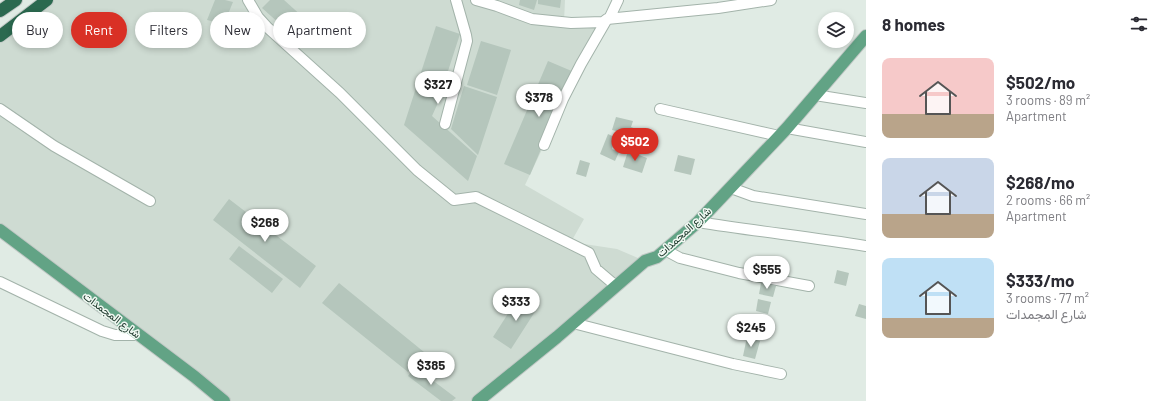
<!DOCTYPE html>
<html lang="en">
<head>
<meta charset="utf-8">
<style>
	body { margin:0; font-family:Barlow,Vazirmatn,sans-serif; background:#f7f7f7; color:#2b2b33; height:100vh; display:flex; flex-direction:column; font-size:15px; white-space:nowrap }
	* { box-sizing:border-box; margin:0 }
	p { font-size:13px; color:#7c7c81 }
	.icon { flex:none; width:22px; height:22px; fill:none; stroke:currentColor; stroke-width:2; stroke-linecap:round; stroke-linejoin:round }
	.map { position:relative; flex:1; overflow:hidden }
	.panel { display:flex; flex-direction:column; background:#fff; width:300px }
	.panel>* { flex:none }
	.top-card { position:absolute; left:12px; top:12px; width:380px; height:36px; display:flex; gap:8px }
	.tools { position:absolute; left:818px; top:12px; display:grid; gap:8px }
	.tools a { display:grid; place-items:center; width:36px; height:36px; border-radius:50%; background:#fff; box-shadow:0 2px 6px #0003; font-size:20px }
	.price { position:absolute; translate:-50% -34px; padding:0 9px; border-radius:14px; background:#fff; color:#222; font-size:13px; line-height:26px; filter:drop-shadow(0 1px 2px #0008) }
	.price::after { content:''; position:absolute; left:50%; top:24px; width:12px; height:9px; margin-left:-6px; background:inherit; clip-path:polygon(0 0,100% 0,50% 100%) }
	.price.selected { background:#d93025; color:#fff }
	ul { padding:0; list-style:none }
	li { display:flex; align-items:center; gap:12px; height:100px; padding:0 16px }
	li span { display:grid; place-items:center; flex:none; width:112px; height:80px; border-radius:8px; color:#555 }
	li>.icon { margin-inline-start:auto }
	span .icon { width:48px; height:48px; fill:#fffc; stroke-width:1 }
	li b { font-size:17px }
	h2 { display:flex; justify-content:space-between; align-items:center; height:48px; padding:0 16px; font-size:17px }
	.chip { padding:0 14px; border-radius:18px; background:#fff; box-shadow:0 2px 6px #0003; font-size:14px; line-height:36px }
	.chip.selected { background:#d93025; color:#fff }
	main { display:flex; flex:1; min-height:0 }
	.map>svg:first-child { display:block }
	.built { fill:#cedbd2 }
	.building { fill:#b5c6bc }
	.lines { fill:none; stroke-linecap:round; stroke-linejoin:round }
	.minor-casing { stroke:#a3b3aa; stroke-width:12 }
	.major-casing { stroke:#c1c8c5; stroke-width:14 }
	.highway-casing { stroke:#c1c8c5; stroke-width:14 }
	.minor { stroke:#fff; stroke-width:10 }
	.major { stroke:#62a385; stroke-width:12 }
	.highway { stroke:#2b694f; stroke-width:12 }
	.labels { text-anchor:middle; stroke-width:3; stroke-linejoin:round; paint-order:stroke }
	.street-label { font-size:11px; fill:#203c2f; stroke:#f0f8f2 }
</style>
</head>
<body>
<main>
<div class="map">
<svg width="866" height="401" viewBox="0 0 866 401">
	<rect width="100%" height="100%" fill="#e0ebe4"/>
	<path class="built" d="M 47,0 L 565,0 L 564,22 L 603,22 L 525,185 L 584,219 L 571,242 L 617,249 L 645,261 L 478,401 L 224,401 L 0,230 L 0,36 Z"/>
	<path class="building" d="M 215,0 L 225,0 L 233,2 L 224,24 L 207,20 Z
		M 270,0 L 284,0 L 314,27 L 308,33 L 316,40 L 312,44 L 307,40 L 304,43 L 302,41 L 307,35 L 300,42 L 262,8 Z
		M 520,0 L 537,0 L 534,10 L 519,5 Z
		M 538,0 L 561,0 L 560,8 L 538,4 Z
		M 436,26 L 460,34 L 437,105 L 432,116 L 477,156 L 468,181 L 404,125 Z
		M 481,41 L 511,50 L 497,95 L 467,85 Z
		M 548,61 L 574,72 L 530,175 L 504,164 Z
		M 464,86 L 497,97 L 478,155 L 451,129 Z
		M 616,117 L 633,121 L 631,127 L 636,129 L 633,140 L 627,138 L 628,134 L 612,130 Z
		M 608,134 L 623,141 L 620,148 L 613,145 L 612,149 L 619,152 L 615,161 L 600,154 Z
		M 628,151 L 647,158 L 642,173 L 623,167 Z
		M 678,155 L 695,159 L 691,175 L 674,171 Z
		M 580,160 L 590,163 L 586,177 L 576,174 Z
		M 229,199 L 316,266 L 300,288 L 213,220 Z
		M 239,246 L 283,279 L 272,293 L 229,259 Z
		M 837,270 L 849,273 L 846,286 L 834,283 Z
		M 339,283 L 424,352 L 408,372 L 322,303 Z
		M 761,283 L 776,286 L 773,297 L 759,294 Z
		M 520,295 L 538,307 L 511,349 L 493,337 Z
		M 758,299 L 771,302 L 768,314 L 756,311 Z
		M 859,304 L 866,306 L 866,319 L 855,316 Z
		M 749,317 L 765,321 L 762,332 L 746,327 Z
		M 747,337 L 760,341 L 755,359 L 743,356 Z
		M 415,367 L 456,398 L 452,401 L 441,401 L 408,376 Z"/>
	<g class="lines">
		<defs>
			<path id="minor" d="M 248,0 L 258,17 L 268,28 L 340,93 L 417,170 L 454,200 L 476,197 L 589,253 L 596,269 L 616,286
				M 476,0 L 497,6 L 532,19 L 571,23 L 603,22 L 607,19 L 718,8 L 771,0
				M 609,19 L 618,0
				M 815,95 L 866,103
				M 0,109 L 54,146 L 150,201
				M 660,109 L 779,136
				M 445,124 L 467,41 L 466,35 L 456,0
				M 787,128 L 866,142
				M 544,145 L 563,99 L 581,64 L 607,19
				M 731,188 L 753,196 L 866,214
				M 698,222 C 754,231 810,237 866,246
				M 665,250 L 680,258 L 739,273 L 809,286
				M 0,282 L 102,331 L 115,335 L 139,335
				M 573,323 L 733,364 L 781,374"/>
			<path id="major" d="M 0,230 L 195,377 L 224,401
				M 478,401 L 557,337 L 645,261 L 657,257 L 698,222 L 787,128 L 866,36"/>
			<path id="highway" d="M 0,11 L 16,0
				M 0,36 L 47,0"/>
		</defs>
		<use href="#minor" class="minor-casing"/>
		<use href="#major" class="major-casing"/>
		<use href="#highway" class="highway-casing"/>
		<use href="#minor" class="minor"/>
		<use href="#major" class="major"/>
		<use href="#highway" class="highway"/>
	</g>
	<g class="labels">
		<g class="street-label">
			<text transform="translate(684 232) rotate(-42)" y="4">شارع المجمدات</text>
			<text transform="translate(112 315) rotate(37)" y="4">شارع المجمدات</text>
		</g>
	</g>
</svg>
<div class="tools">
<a><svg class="icon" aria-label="layers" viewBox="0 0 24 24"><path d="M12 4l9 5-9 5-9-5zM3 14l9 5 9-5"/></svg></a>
</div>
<b class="price" style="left:438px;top:105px">$327</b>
<b class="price" style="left:539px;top:118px">$378</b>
<b class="price selected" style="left:635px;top:162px">$502</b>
<b class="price" style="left:265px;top:243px">$268</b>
<b class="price" style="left:767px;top:290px">$555</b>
<b class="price" style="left:516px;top:322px">$333</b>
<b class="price" style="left:751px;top:348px">$245</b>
<b class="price" style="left:431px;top:386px">$385</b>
<div class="top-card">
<a class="chip">Buy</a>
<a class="chip selected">Rent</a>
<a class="chip">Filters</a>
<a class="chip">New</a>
<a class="chip">Apartment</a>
</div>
</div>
<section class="panel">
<h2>8 homes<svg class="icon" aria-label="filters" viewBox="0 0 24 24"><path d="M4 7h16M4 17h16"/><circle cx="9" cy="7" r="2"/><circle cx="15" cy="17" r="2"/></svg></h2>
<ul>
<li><span style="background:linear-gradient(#f6c9c9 70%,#b9a48a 0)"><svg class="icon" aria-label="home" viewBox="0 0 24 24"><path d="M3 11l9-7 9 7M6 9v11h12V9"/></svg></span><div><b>$502/mo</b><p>3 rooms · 89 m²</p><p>Apartment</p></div></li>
<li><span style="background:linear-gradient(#c9d6e8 70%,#b9a48a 0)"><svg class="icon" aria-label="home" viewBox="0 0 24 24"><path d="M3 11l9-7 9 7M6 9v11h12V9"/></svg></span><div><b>$268/mo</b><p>2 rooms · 66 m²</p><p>Apartment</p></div></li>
<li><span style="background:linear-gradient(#bfe0f5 75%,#b9a48a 0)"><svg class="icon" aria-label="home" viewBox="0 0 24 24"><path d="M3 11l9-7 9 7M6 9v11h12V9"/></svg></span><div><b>$333/mo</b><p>3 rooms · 77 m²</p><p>شارع المجمدات</p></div></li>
</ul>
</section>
</main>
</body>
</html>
